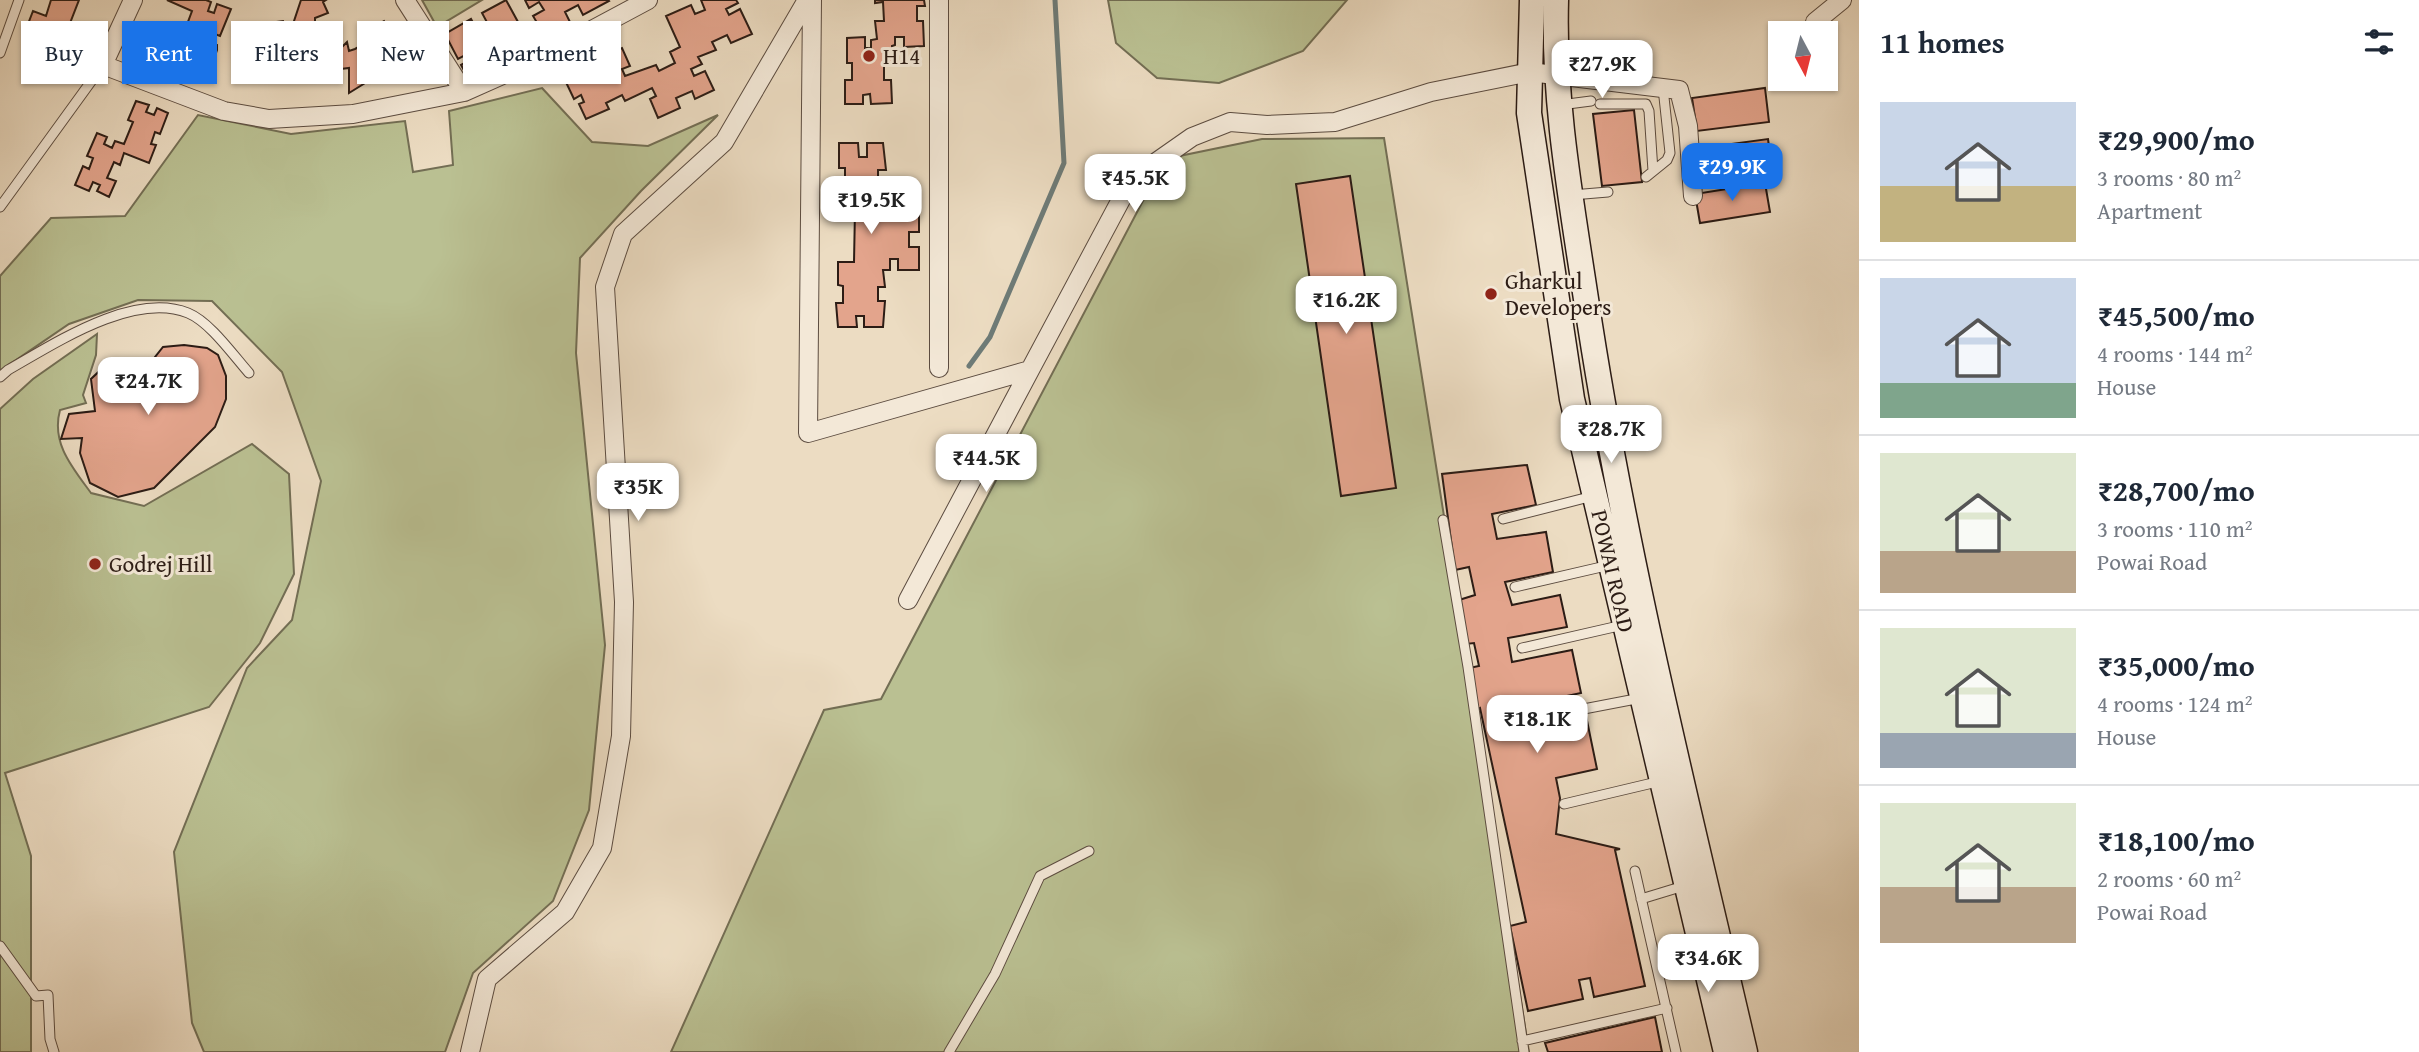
<!DOCTYPE html>
<html lang="en">
<head>
<meta charset="utf-8">
<style>
	body { margin:0; font-family:"Gentium Book Plus",serif; background:#f6f6f7; color:#1f2937; height:100vh; display:flex; flex-direction:column; font-size:26px; white-space:nowrap }
	* { box-sizing:border-box; margin:0 }
	p { font-size:23px; color:#747a83 }
	.icon { flex:none; width:38px; height:38px; fill:none; stroke:currentColor; stroke-width:2; stroke-linecap:round; stroke-linejoin:round }
	.map { position:relative; flex:1; overflow:hidden }
	.drawer { display:flex; flex-direction:column; background:#fff; width:560px }
	.drawer>* { flex:none }
	.hud { position:absolute; left:21px; top:21px; width:665px; height:63px; display:flex; gap:14px }
	.needle { width:46px; rotate:173deg }
	.controls { position:absolute; left:1768px; top:21px; display:grid; gap:14px }
	.controls a { display:grid; place-items:center; width:70px; height:70px; border-radius:0px; background:#fff; box-shadow:0 2px 5px #0004; font-size:35px }
	.price { position:absolute; translate:-50% -60px; padding:0 16px; border-radius:14px; background:#fff; color:#222; font-size:23px; line-height:46px; filter:drop-shadow(0 2px 4px #0008) }
	.price::after { content:''; position:absolute; left:50%; top:42px; width:21px; height:16px; margin-left:-10px; background:inherit; clip-path:polygon(0 0,100% 0,50% 100%) }
	.price.active { background:#1a73e8; color:#fff }
	ul { padding:0; list-style:none }
	li { display:flex; align-items:center; gap:21px; height:175px; padding:0 21px }
	li+li { border-top:2px solid #e0e1e3 }
	li span { display:grid; place-items:center; flex:none; width:196px; height:140px; border-radius:0px; color:#555 }
	li>.icon { margin-inline-start:auto }
	span .icon { width:84px; height:84px; fill:#fffc; stroke-width:1 }
	li b { font-size:30px }
	h2 { display:flex; justify-content:space-between; align-items:center; height:84px; padding:0 21px; font-size:30px }
	.chip { padding:0 24px; border-radius:0px; background:#fff; box-shadow:0 2px 5px #0004; font-size:24px; line-height:63px }
	.chip.active { background:#1a73e8; color:#fff }
	main { display:flex; flex:1; min-height:0 }
	.map>svg:first-child { display:block }
	.green { fill:#bac092; stroke:#736e54; stroke-width:2 }
	.lines { fill:none; stroke-linecap:round; stroke-linejoin:round }
	.stream { stroke:#6e7b77; stroke-width:5 }
	.building { fill:#e3a48c; stroke:#2c1c15; stroke-width:2 }
	.service-casing { stroke:#5c4c40; stroke-width:11 }
	.minor-casing { stroke:#5c4c40; stroke-width:20 }
	.secondary-casing { stroke:#2c1c15; stroke-width:27 }
	.service { stroke:#f3e8d7; stroke-width:9 }
	.minor { stroke:#f3e8d7; stroke-width:18 }
	.secondary { stroke:#f3e8d7; stroke-width:24 }
	.poi-dot { fill:#8f2418; stroke:#f3e8d7; stroke-width:2.5 }
	.labels { text-anchor:middle; stroke-width:6; stroke-linejoin:round; paint-order:stroke }
	.poi-label { font-size:23px; fill:#2c1c15; stroke:#f3e8d7; text-anchor:start }
	.street-label { font-size:23px; fill:#2c1c15; stroke:#f3e8d7 }
</style>
</head>
<body>
<main>
<div class="map">
<svg width="1859" height="1052" viewBox="0 0 1859 1052">
	<rect width="100%" height="100%" fill="#ecdcc2"/>
	<filter id="stains"><feTurbulence type="fractalNoise" baseFrequency=".00286" numOctaves="4"/><feColorMatrix values="0 0 0 0 .2 0 0 0 0 .09 0 0 0 0 .02 0 0 0 .5 -.17"/></filter>
	<radialGradient id="worn" r=".72"><stop offset=".6" stop-color="#630" stop-opacity="0"/><stop offset="1" stop-color="#630" stop-opacity=".3"/></radialGradient>
	<path class="green" d="M 422,0 L 482,0 L 437,27 Z
		M 1108,0 L 1347,0 L 1303,51 L 1219,83 L 1157,78 L 1116,43 Z
		M 542,88 L 592,142 L 648,146 L 718,115 L 641,191 L 580,258 L 576,353 L 605,645 L 589,810 L 553,901 L 473,973 L 445,1052 L 204,1052 L 192,1023 L 174,852 L 247,668 L 292,620 L 321,481 L 282,372 L 212,301 L 138,300 L 69,324 L 0,371 L 0,276 L 51,218 L 125,216 L 198,115 L 291,134 L 405,121 L 413,172 L 453,165 L 449,111 Z
		M 1384,138 L 1529,1052 L 671,1052 L 824,710 L 881,699 L 1165,159 L 1262,139 Z
		M 97,334 L 96,355 L 83,395 L 86,403 L 60,410 C 51,443 72,467 91,493 L 144,506 L 252,444 L 289,474 L 294,574 L 260,643 L 209,707 L 5,773 L 31,856 L 31,1052 L 0,1052 L 0,409 L 33,379 Z"/>
	<g class="lines">
		<path class="stream" d="M 969,366 L 990,337 L 1064,163 L 1055,0"/>
	</g>
	<path class="building" d="M 51,0 L 79,0 L 58,54 L 36,46 L 40,37 L 25,32 L 33,11 L 46,16 Z
		M 167,0 L 206,0 L 211,2 L 208,11 L 214,13 L 217,4 L 231,9 L 220,36 L 215,34 L 212,43 L 217,45 L 217,50 L 211,67 L 198,62 L 200,56 L 193,53 L 191,59 L 176,54 L 192,11 Z
		M 301,0 L 326,0 L 323,2 L 328,13 L 315,18 L 315,46 L 323,48 L 331,43 L 332,52 L 338,51 L 347,42 L 349,51 L 355,49 L 366,43 L 361,34 L 384,21 L 395,40 L 386,44 L 392,53 L 400,48 L 410,65 L 392,75 L 386,65 L 368,76 L 370,80 L 349,93 L 349,68 L 341,69 L 337,65 L 322,69 L 321,64 L 314,66 L 317,76 L 297,78 L 295,61 L 284,43 L 275,49 L 268,23 L 283,21 L 285,28 L 292,27 Z
		M 506,0 L 518,22 L 508,28 L 511,35 L 522,29 L 534,52 L 512,63 L 506,53 L 492,61 L 497,72 L 472,85 L 461,65 L 474,58 L 471,52 L 458,59 L 445,34 L 471,19 L 478,32 L 489,26 L 482,13 Z
		M 525,0 L 608,0 L 609,1 L 583,15 L 578,5 L 565,12 L 570,22 L 545,36 L 533,16 L 544,10 L 539,2 L 529,8 Z
		M 701,0 L 736,0 L 738,3 L 726,9 L 729,15 L 740,9 L 752,34 L 731,43 L 727,35 L 712,42 L 716,50 L 698,57 L 702,64 L 691,69 L 694,76 L 705,71 L 714,90 L 695,99 L 692,91 L 676,98 L 680,108 L 658,118 L 650,99 L 656,96 L 652,88 L 625,101 L 622,95 L 606,103 L 609,109 L 586,119 L 579,104 L 584,102 L 581,95 L 574,99 L 563,76 L 586,65 L 590,74 L 608,66 L 603,57 L 622,48 L 630,66 L 622,69 L 625,76 L 656,65 L 659,71 L 675,63 L 670,52 L 680,47 L 666,16 L 691,5 L 695,14 L 705,10 Z
		M 875,0 L 924,0 L 925,6 L 917,6 L 917,21 L 923,21 L 924,46 L 904,47 L 904,37 L 895,37 L 895,45 L 892,46 L 893,64 L 884,65 L 884,80 L 891,80 L 892,103 L 871,104 L 870,94 L 863,95 L 863,104 L 845,104 L 845,80 L 852,80 L 852,63 L 847,63 L 847,38 L 865,37 L 865,48 L 871,48 L 871,40 L 877,39 L 875,21 L 884,21 L 883,2 L 875,3 Z
		M 1765,88 L 1769,122 L 1697,131 L 1692,98 Z
		M 136,101 L 149,105 L 146,112 L 154,115 L 157,108 L 168,113 L 160,134 L 155,132 L 151,144 L 156,145 L 149,163 L 124,153 L 120,165 L 114,162 L 107,178 L 116,181 L 109,197 L 97,191 L 100,185 L 93,182 L 89,191 L 75,185 L 83,166 L 89,169 L 93,158 L 87,156 L 97,133 L 107,137 L 104,144 L 112,148 L 115,141 L 124,144 L 133,122 L 128,120 Z
		M 1634,110 L 1642,182 L 1602,186 L 1593,114 Z
		M 1768,139 L 1772,170 L 1705,179 L 1701,148 Z
		M 839,143 L 858,143 L 859,157 L 867,157 L 867,143 L 883,143 L 886,170 L 878,170 L 878,186 L 886,186 L 886,209 L 891,208 L 891,216 L 897,216 L 897,209 L 919,209 L 919,232 L 909,232 L 909,247 L 919,247 L 919,270 L 898,270 L 898,259 L 890,259 L 890,270 L 883,270 L 885,287 L 878,287 L 878,301 L 885,301 L 883,327 L 864,327 L 864,316 L 856,316 L 857,327 L 838,327 L 836,303 L 843,303 L 843,286 L 838,285 L 838,262 L 854,262 L 855,210 L 838,210 L 838,186 L 845,186 L 845,168 L 839,168 Z
		M 1350,176 L 1396,488 L 1341,496 L 1296,184 Z
		M 1765,183 L 1770,212 L 1700,223 L 1695,194 Z
		M 184,345 L 207,348 L 218,355 L 226,376 L 226,399 L 215,427 L 154,488 L 118,497 L 90,483 L 80,453 L 82,438 L 61,439 L 69,414 L 95,411 L 91,379 L 109,362 L 127,359 L 147,367 L 163,347 Z
		M 1527,465 L 1536,505 L 1492,514 L 1497,539 L 1546,532 L 1553,572 L 1505,582 L 1512,605 L 1560,595 L 1567,627 L 1508,638 L 1512,662 L 1572,650 L 1581,693 L 1534,703 L 1538,722 L 1585,711 L 1597,769 L 1556,778 L 1560,798 L 1556,834 L 1620,849 L 1615,850 L 1645,986 L 1594,997 L 1590,978 L 1579,980 L 1583,999 L 1528,1011 L 1510,926 L 1526,922 L 1480,708 L 1478,709 L 1469,668 L 1479,666 L 1474,643 L 1466,644 L 1459,600 L 1475,595 L 1469,567 L 1455,570 L 1442,474 Z
		M 1655,1017 L 1662,1052 L 1548,1052 L 1545,1043 Z"/>
	<g class="lines">
		<defs>
			<path id="service" d="M 0,53 L 19,0
				M 1600,104 L 1646,104 L 1649,111 L 1653,171
				M 1560,105 L 1591,101
				M 1646,177 L 1667,160 L 1670,153 L 1663,88
				M 1572,195 L 1608,192
				M 0,207 L 103,65
				M 0,377 L 8,370 C 54,344 133,291 188,313 C 210,322 233,355 249,373
				M 1503,519 L 1593,496
				M 1443,520 L 1468,667 L 1524,1052
				M 1515,587 L 1610,565
				M 1522,648 L 1623,625
				M 1542,717 L 1641,698
				M 1564,804 L 1661,781
				M 1635,871 L 1676,1052
				M 1641,899 L 1687,885
				M 0,946 L 36,996 L 48,995 L 50,1039 L 54,1052
				M 1522,1041 L 1667,1008
				M 949,1052 L 995,974 L 1040,876 L 1089,851"/>
			<path id="minor" d="M 133,0 L 103,65 L 224,111 L 269,119 L 353,114 L 464,92 L 534,61 L 648,0
				M 405,0 L 464,92
				M 812,0 L 808,433 L 1030,370 L 1132,179 L 1192,137 L 1230,122 L 1267,125 L 1335,122 L 1431,92 L 1530,72 L 1679,90 L 1688,126 L 1693,196
				M 1815,22 L 1842,0
				M 939,368 L 939,0
				M 908,600 L 1030,370
				M 470,1052 L 487,979 L 565,912 L 602,848 L 621,736 L 624,602 L 605,287 L 623,234 L 724,142 L 807,0"/>
			<path id="secondary" d="M 1532,0 L 1529,113 L 1572,399 L 1726,1052
				M 1556,0 C 1553,102 1571,199 1586,299 C 1624,553 1687,802 1745,1052"/>
		</defs>
		<use href="#service" class="service-casing"/>
		<use href="#minor" class="minor-casing"/>
		<use href="#secondary" class="secondary-casing"/>
		<use href="#service" class="service"/>
		<use href="#minor" class="minor"/>
		<use href="#secondary" class="secondary"/>
	</g>
	<g class="poi-dot">
		<circle cx="869" cy="56" r="7"/>
		<circle cx="1491" cy="294" r="7"/>
		<circle cx="95" cy="564" r="7"/>
	</g>
	<g class="labels">
		<g class="poi-label">
			<text x="883" y="64">H14</text>
			<text x="1505" y="289">Gharkul<tspan x="1505" dy="26">Developers</tspan></text>
			<text x="109" y="572">Godrej Hill</text>
		</g>
		<g class="street-label">
			<text transform="translate(1613 571) rotate(77)" y="8">POWAI ROAD</text>
		</g>
	</g>
	<rect width="100%" height="100%" filter="url(#stains)"/>
	<rect width="100%" height="100%" fill="url(#worn)"/>
</svg>
<div class="controls">
<a><svg class="needle" viewBox="-14 -14 28 28"><path d="M0-13l5 13h-10z" fill="#e53935"/><path d="M0 13l5-13h-10z" fill="#747a83"/></svg></a>
</div>
<b class="price" style="left:1602px;top:100px">₹27.9K</b>
<b class="price active" style="left:1732px;top:203px">₹29.9K</b>
<b class="price" style="left:1135px;top:214px">₹45.5K</b>
<b class="price" style="left:871px;top:236px">₹19.5K</b>
<b class="price" style="left:1346px;top:336px">₹16.2K</b>
<b class="price" style="left:148px;top:417px">₹24.7K</b>
<b class="price" style="left:1611px;top:465px">₹28.7K</b>
<b class="price" style="left:986px;top:494px">₹44.5K</b>
<b class="price" style="left:638px;top:523px">₹35K</b>
<b class="price" style="left:1537px;top:755px">₹18.1K</b>
<b class="price" style="left:1708px;top:994px">₹34.6K</b>
<div class="hud">
<a class="chip">Buy</a>
<a class="chip active">Rent</a>
<a class="chip">Filters</a>
<a class="chip">New</a>
<a class="chip">Apartment</a>
</div>
</div>
<section class="drawer">
<h2>11 homes<svg class="icon" aria-label="filters" viewBox="0 0 24 24"><path d="M4 7h16M4 17h16"/><circle cx="9" cy="7" r="2"/><circle cx="15" cy="17" r="2"/></svg></h2>
<ul>
<li><span style="background:linear-gradient(#c9d6e8 60%,#c2b280 0)"><svg class="icon" aria-label="home" viewBox="0 0 24 24"><path d="M3 11l9-7 9 7M6 9v11h12V9"/></svg></span><div><b>₹29,900/mo</b><p>3 rooms · 80 m²</p><p>Apartment</p></div></li>
<li><span style="background:linear-gradient(#c9d6e8 75%,#7fa58c 0)"><svg class="icon" aria-label="home" viewBox="0 0 24 24"><path d="M3 11l9-7 9 7M6 9v11h12V9"/></svg></span><div><b>₹45,500/mo</b><p>4 rooms · 144 m²</p><p>House</p></div></li>
<li><span style="background:linear-gradient(#dfe7d0 70%,#b9a48a 0)"><svg class="icon" aria-label="home" viewBox="0 0 24 24"><path d="M3 11l9-7 9 7M6 9v11h12V9"/></svg></span><div><b>₹28,700/mo</b><p>3 rooms · 110 m²</p><p>Powai Road</p></div></li>
<li><span style="background:linear-gradient(#dfe7d0 75%,#9aa5b1 0)"><svg class="icon" aria-label="home" viewBox="0 0 24 24"><path d="M3 11l9-7 9 7M6 9v11h12V9"/></svg></span><div><b>₹35,000/mo</b><p>4 rooms · 124 m²</p><p>House</p></div></li>
<li><span style="background:linear-gradient(#dfe7d0 60%,#b9a48a 0)"><svg class="icon" aria-label="home" viewBox="0 0 24 24"><path d="M3 11l9-7 9 7M6 9v11h12V9"/></svg></span><div><b>₹18,100/mo</b><p>2 rooms · 60 m²</p><p>Powai Road</p></div></li>
</ul>
</section>
</main>
</body>
</html>
